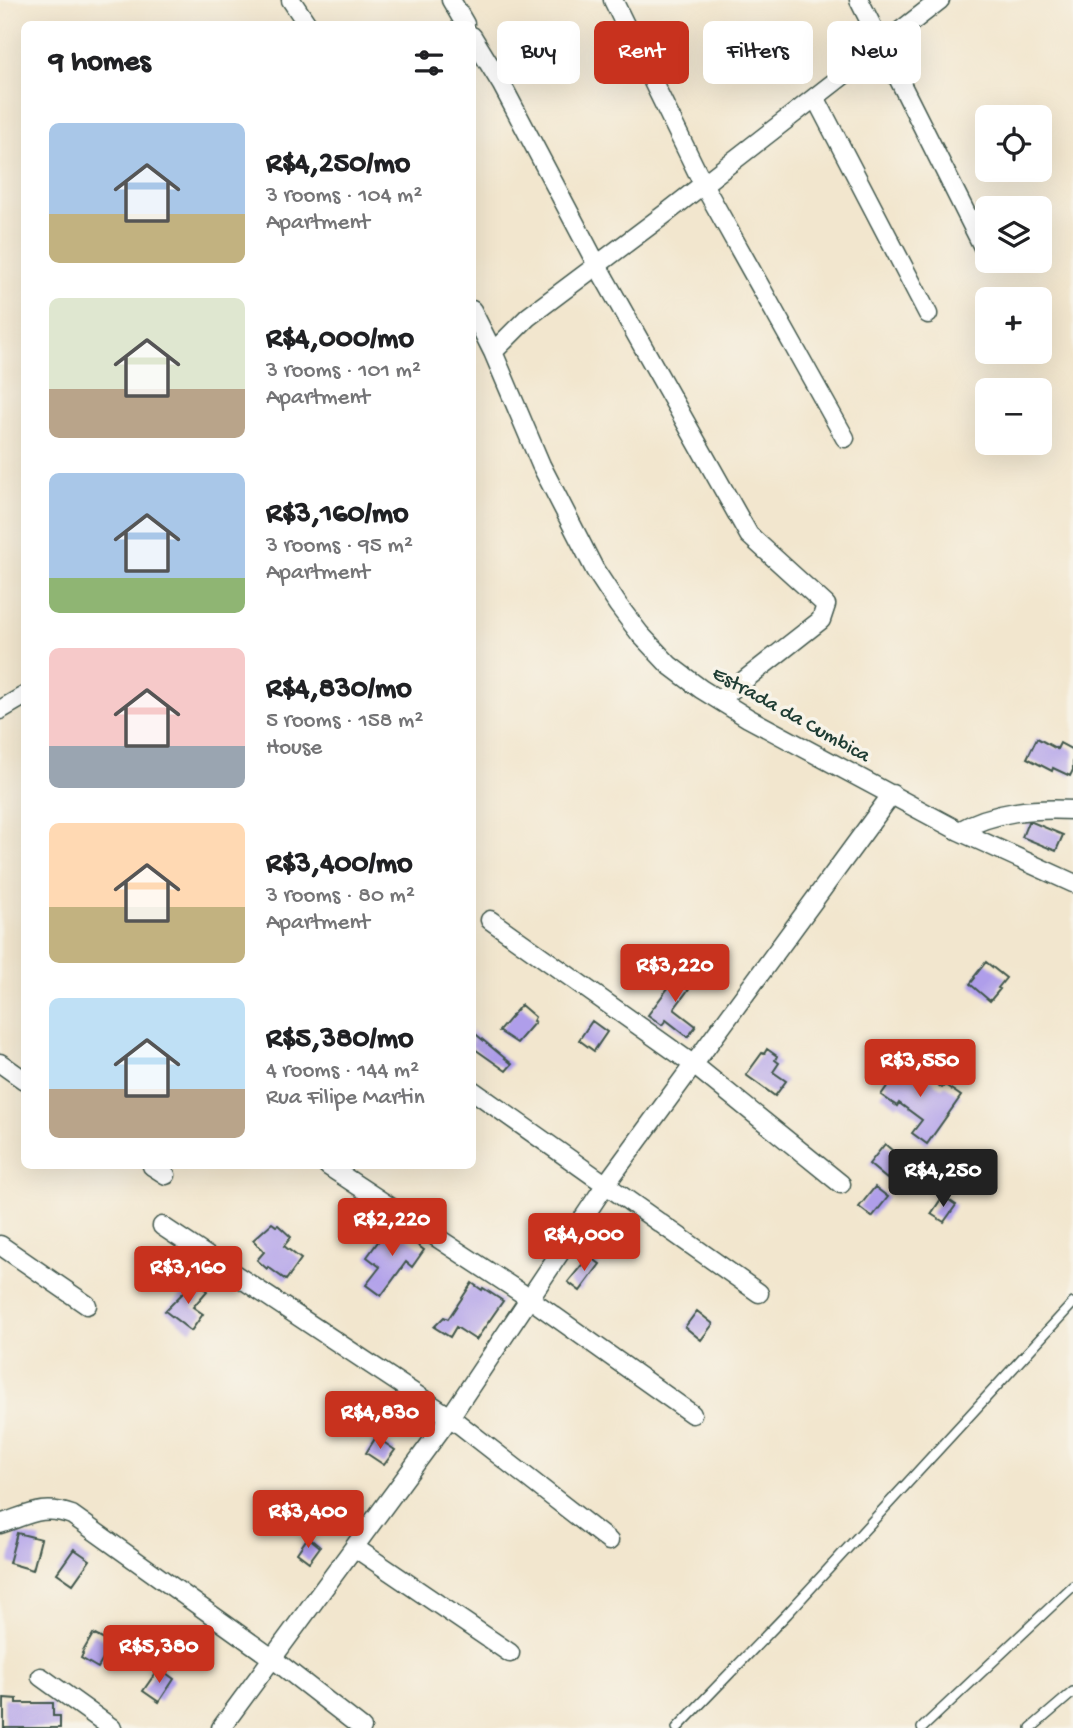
<!DOCTYPE html>
<html lang="en">
<head>
<meta charset="utf-8">
<style>
	body { margin:0; font-family:"Gochi Hand",sans-serif; background:#f6f6f6; color:#202124; height:100vh; display:flex; flex-direction:column; font-size:26px; white-space:nowrap }
	* { box-sizing:border-box; margin:0 }
	p { font-size:23px; color:#757577 }
	.icon { flex:none; width:38px; height:38px; fill:none; stroke:currentColor; stroke-width:2; stroke-linecap:round; stroke-linejoin:round }
	.map { position:relative; flex:1; overflow:hidden }
	.side { position:absolute; left:21px; top:21px; width:455px; height:1148px; display:flex; flex-direction:column; background:#fff; border-radius:10px; box-shadow:0 7px 28px #0002 }
	.side>* { flex:none }
	.top-card { position:absolute; left:497px; top:21px; width:471px; height:63px; display:flex; gap:14px }
	.tools { position:absolute; left:975px; top:105px; display:grid; gap:14px }
	.tools a { display:grid; place-items:center; width:77px; height:77px; border-radius:10px; background:#fff; box-shadow:0 7px 28px #0002; font-size:35px }
	.price { position:absolute; translate:-50% -60px; padding:0 16px; border-radius:7px; background:#c8321e; color:#fff; font-size:23px; line-height:46px; filter:drop-shadow(0 2px 4px #0008) }
	.price::after { content:''; position:absolute; left:50%; top:42px; width:21px; height:16px; margin-left:-10px; background:inherit; clip-path:polygon(0 0,100% 0,50% 100%) }
	.price.active { background:#222; color:#fff }
	ul { padding:0; list-style:none }
	li { display:flex; align-items:center; gap:21px; height:175px; padding:0 28px }
	li span { display:grid; place-items:center; flex:none; width:196px; height:140px; border-radius:10px; color:#555 }
	li>.icon { margin-inline-start:auto }
	span .icon { width:84px; height:84px; fill:#fffc; stroke-width:1 }
	li b { font-size:30px }
	h2 { display:flex; justify-content:space-between; align-items:center; height:84px; padding:0 28px; font-size:30px }
	.chip { padding:0 24px; border-radius:10px; background:#fff; box-shadow:0 7px 28px #0002; font-size:24px; line-height:63px }
	.chip.active { background:#c8321e; color:#fff }
	.map>svg:first-child { display:block }
	.building { fill:#af9eea }
	.lines { fill:none; stroke-linecap:round; stroke-linejoin:round }
	.lane-casing { stroke:#3f564b; stroke-width:12 }
	.street-casing { stroke:#3f564b; stroke-width:21 }
	.lane { stroke:#fff; stroke-width:9 }
	.street { stroke:#fff; stroke-width:18 }
	.labels { text-anchor:middle; stroke-width:7; stroke-linejoin:round; paint-order:stroke }
	.street-label { font-size:21px; fill:#1f3d34; stroke:#f7f3e8 }
</style>
</head>
<body>
<div class="map">
<svg width="1073" height="1728" viewBox="0 0 1073 1728">
	<rect width="100%" height="100%" fill="#f7f3e8"/>
	<filter id="ink" filterUnits="userSpaceOnUse"><feTurbulence type="fractalNoise" baseFrequency=".0143" numOctaves="2"/><feDisplacementMap in="SourceGraphic" scale="14" xChannelSelector="R" yChannelSelector="G"/><feConvolveMatrix kernelMatrix="1 2 1 2 8 2 1 2 1" color-interpolation-filters="sRGB"/></filter>
	<filter id="wash" filterUnits="userSpaceOnUse"><feTurbulence type="fractalNoise" baseFrequency=".00686" numOctaves="4" result="noise"/><feDisplacementMap in="SourceGraphic" scale="28" xChannelSelector="R" yChannelSelector="G"/><feGaussianBlur stdDeviation="1.57" result="paint"/><feColorMatrix in="noise" values="0 0 0 0 0 0 0 0 0 0 0 0 0 0 0 0 0 1.4 0 .05"/><feComposite in="paint" operator="in"/></filter>
	<g filter="url(#wash)">
		<rect width="100%" height="100%" fill="#f2e6ce"/>
		<g id="blocks">
			<path class="building" d="M 1037,738 L 1057,749 L 1060,743 L 1073,750 L 1073,770 L 1070,776 L 1053,768 L 1052,771 L 1027,758 Z
				M 1028,822 L 1032,822 L 1063,835 L 1056,851 L 1022,837 Z
				M 986,962 L 1006,978 L 998,988 L 1000,989 L 990,1001 L 970,984 L 975,978 L 974,977 Z
				M 683,968 L 697,978 L 674,1009 L 696,1026 L 688,1037 L 666,1020 L 662,1025 L 648,1015 Z
				M 521,1005 L 535,1017 L 533,1021 L 535,1022 L 517,1043 L 499,1031 Z
				M 592,1021 L 607,1032 L 594,1051 L 579,1040 Z
				M 472,1031 L 512,1064 L 506,1071 L 472,1047 Z
				M 767,1049 L 777,1056 L 775,1060 L 779,1063 L 773,1072 L 786,1081 L 775,1096 L 746,1075 L 762,1053 L 764,1054 Z
				M 905,1061 L 942,1088 L 945,1085 L 961,1096 L 927,1144 L 912,1133 L 922,1120 L 899,1103 L 897,1106 L 881,1095 L 888,1085 L 882,1081 L 890,1070 L 895,1074 Z
				M 885,1144 L 903,1160 L 887,1179 L 869,1164 Z
				M 875,1187 L 888,1197 L 872,1217 L 859,1207 Z
				M 943,1196 L 956,1205 L 944,1222 L 931,1214 Z
				M 272,1223 L 276,1226 L 278,1225 L 291,1237 L 284,1246 L 301,1259 L 286,1280 L 268,1267 L 267,1269 L 257,1260 L 264,1252 L 253,1240 Z
				M 390,1225 L 424,1250 L 412,1267 L 406,1262 L 381,1296 L 366,1285 L 380,1267 L 367,1257 Z
				M 589,1256 L 600,1264 L 580,1291 L 568,1282 Z
				M 196,1280 L 207,1291 L 193,1307 L 203,1314 L 191,1331 L 165,1311 Z
				M 472,1283 L 482,1290 L 483,1288 L 503,1301 L 476,1340 L 456,1327 L 450,1337 L 434,1327 L 444,1317 L 448,1319 Z
				M 697,1311 L 713,1324 L 701,1340 L 685,1327 Z
				M 376,1437 L 395,1450 L 384,1465 L 366,1453 Z
				M 17,1533 L 41,1539 L 33,1570 L 9,1563 Z
				M 308,1537 L 320,1547 L 309,1562 L 297,1553 Z
				M 74,1549 L 90,1560 L 73,1584 L 57,1573 Z
				M 93,1634 L 112,1644 L 98,1668 L 81,1658 L 83,1654 L 82,1653 Z
				M 159,1668 L 174,1679 L 159,1702 L 143,1691 Z
				M 4,1698 L 17,1699 L 17,1703 L 53,1703 L 53,1716 L 60,1716 L 60,1728 L 4,1728 Z"/>
		</g>
	</g>
	<g filter="url(#ink)">
		<use href="#blocks" fill-opacity="0" stroke="#3f564b" stroke-width="2"/>
		<g class="lines">
			<defs>
				<path id="lane" d="M 677,1728 L 787,1614 L 1073,1303
					M 922,1728 L 1073,1586
					M 1031,1728 L 1073,1692"/>
				<path id="street" d="M 291,0 L 307,24
					M 451,0 L 465,24
					M 613,0 L 703,184 L 845,438
					M 859,0 L 987,255
					M 472,36 L 502,85 L 597,265 L 749,535 L 826,605 L 821,620 L 719,700
					M 815,97 L 928,314
					M 472,310 L 493,352 L 541,465 L 595,570 L 618,605 L 640,634 L 669,665 L 701,689 L 748,718 L 959,831 L 1073,883
					M 493,352 L 528,317 L 665,214 L 940,0
					M 0,710 L 24,696
					M 959,831 C 994,811 1034,808 1073,810
					M 490,920 L 694,1065 L 841,1184
					M 0,1063 L 24,1080
					M 472,1090 L 759,1293
					M 152,1166 L 166,1175
					M 328,1166 L 529,1298 L 692,1414
					M 162,1226 L 450,1417 L 609,1541
					M 0,1245 L 87,1305
					M 0,1524 C 28,1515 43,1504 72,1515 L 272,1658 L 362,1728
					M 354,1547 L 510,1653
					M 41,1677 L 112,1728
					M 221,1728 L 450,1417 L 606,1184 L 892,794"/>
			</defs>
			<use href="#lane" class="lane-casing"/>
			<use href="#street" class="street-casing"/>
			<use href="#lane" class="lane"/>
			<use href="#street" class="street"/>
		</g>
	</g>
	<g class="labels">
		<g class="street-label">
			<text transform="translate(792 713) rotate(29)" y="7">Estrada da Cumbica</text>
		</g>
	</g>
</svg>
<div class="tools">
<a><svg class="icon" aria-label="locate" viewBox="0 0 24 24"><circle cx="12" cy="12" r="6"/><path d="M12 2v4M12 18v4M2 12h4M18 12h4"/></svg></a>
<a><svg class="icon" aria-label="layers" viewBox="0 0 24 24"><path d="M12 4l9 5-9 5-9-5zM3 14l9 5 9-5"/></svg></a>
<a>+</a>
<a>−</a>
</div>
<b class="price" style="left:675px;top:1004px">R$3,220</b>
<b class="price" style="left:920px;top:1099px">R$3,550</b>
<b class="price active" style="left:943px;top:1209px">R$4,250</b>
<b class="price" style="left:392px;top:1258px">R$2,220</b>
<b class="price" style="left:584px;top:1273px">R$4,000</b>
<b class="price" style="left:188px;top:1306px">R$3,160</b>
<b class="price" style="left:380px;top:1451px">R$4,830</b>
<b class="price" style="left:308px;top:1550px">R$3,400</b>
<b class="price" style="left:159px;top:1685px">R$5,380</b>
<div class="top-card">
<a class="chip">Buy</a>
<a class="chip active">Rent</a>
<a class="chip">Filters</a>
<a class="chip">New</a>
</div>
<section class="side">
<h2>9 homes<svg class="icon" aria-label="filters" viewBox="0 0 24 24"><path d="M4 7h16M4 17h16"/><circle cx="9" cy="7" r="2"/><circle cx="15" cy="17" r="2"/></svg></h2>
<ul>
<li><span style="background:linear-gradient(#a9c7e8 65%,#c2b280 0)"><svg class="icon" aria-label="home" viewBox="0 0 24 24"><path d="M3 11l9-7 9 7M6 9v11h12V9"/></svg></span><div><b>R$4,250/mo</b><p>3 rooms · 104 m²</p><p>Apartment</p></div></li>
<li><span style="background:linear-gradient(#dfe7d0 65%,#b9a48a 0)"><svg class="icon" aria-label="home" viewBox="0 0 24 24"><path d="M3 11l9-7 9 7M6 9v11h12V9"/></svg></span><div><b>R$4,000/mo</b><p>3 rooms · 101 m²</p><p>Apartment</p></div></li>
<li><span style="background:linear-gradient(#a9c7e8 75%,#8fb573 0)"><svg class="icon" aria-label="home" viewBox="0 0 24 24"><path d="M3 11l9-7 9 7M6 9v11h12V9"/></svg></span><div><b>R$3,160/mo</b><p>3 rooms · 95 m²</p><p>Apartment</p></div></li>
<li><span style="background:linear-gradient(#f6c9c9 70%,#9aa5b1 0)"><svg class="icon" aria-label="home" viewBox="0 0 24 24"><path d="M3 11l9-7 9 7M6 9v11h12V9"/></svg></span><div><b>R$4,830/mo</b><p>5 rooms · 158 m²</p><p>House</p></div></li>
<li><span style="background:linear-gradient(#ffd9b3 60%,#c2b280 0)"><svg class="icon" aria-label="home" viewBox="0 0 24 24"><path d="M3 11l9-7 9 7M6 9v11h12V9"/></svg></span><div><b>R$3,400/mo</b><p>3 rooms · 80 m²</p><p>Apartment</p></div></li>
<li><span style="background:linear-gradient(#bfe0f5 65%,#b9a48a 0)"><svg class="icon" aria-label="home" viewBox="0 0 24 24"><path d="M3 11l9-7 9 7M6 9v11h12V9"/></svg></span><div><b>R$5,380/mo</b><p>4 rooms · 144 m²</p><p>Rua Filipe Martin</p></div></li>
</ul>
</section>
</div>
</body>
</html>
